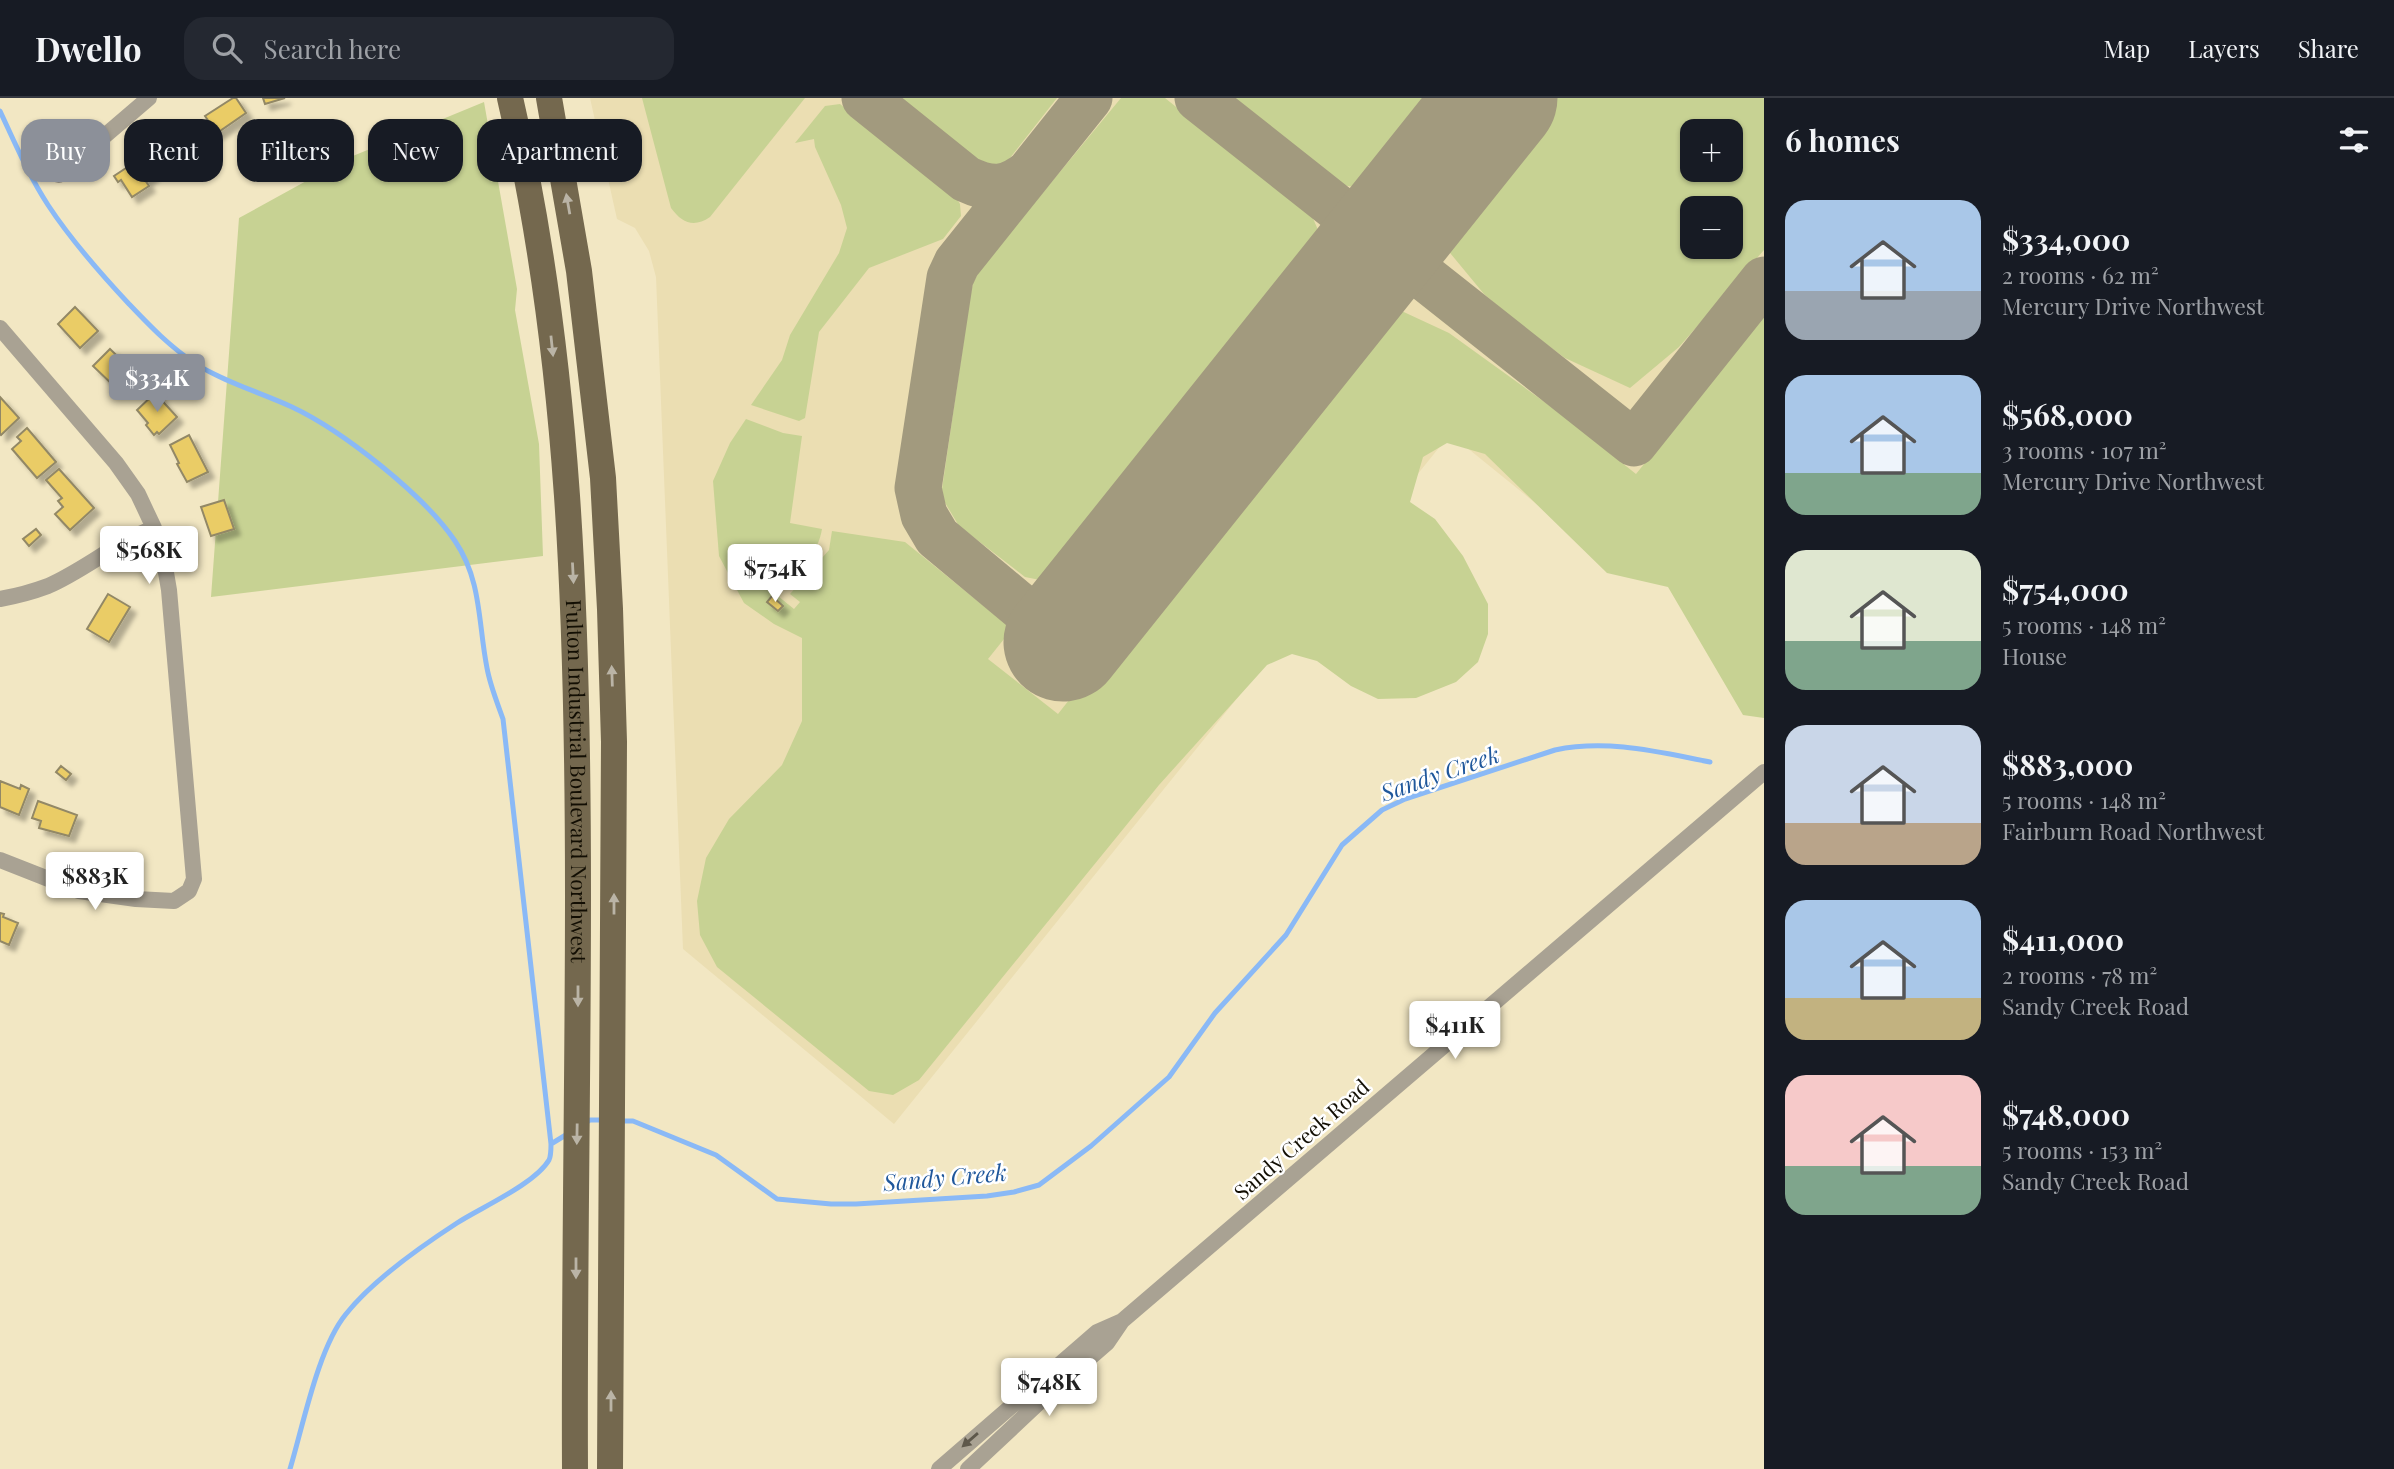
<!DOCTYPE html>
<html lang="en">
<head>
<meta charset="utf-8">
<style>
	body { margin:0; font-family:"Playfair Display",serif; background:#242831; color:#f1f3f6; height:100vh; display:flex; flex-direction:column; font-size:26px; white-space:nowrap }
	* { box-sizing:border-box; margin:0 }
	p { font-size:23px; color:#9ea1a6 }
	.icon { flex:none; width:38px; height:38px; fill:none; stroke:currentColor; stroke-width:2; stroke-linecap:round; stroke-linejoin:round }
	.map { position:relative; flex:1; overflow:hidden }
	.details { display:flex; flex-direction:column; background:#171b24; width:630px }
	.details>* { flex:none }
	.guide { position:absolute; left:21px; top:21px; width:665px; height:63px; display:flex; gap:14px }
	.buttons { position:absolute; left:1680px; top:21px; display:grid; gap:14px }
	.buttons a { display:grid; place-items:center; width:63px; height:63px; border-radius:14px; background:#171b24; box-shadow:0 2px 5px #0004; font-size:35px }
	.price { position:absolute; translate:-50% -60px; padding:0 16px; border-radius:7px; background:#fff; color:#222; font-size:23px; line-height:46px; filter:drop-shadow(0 2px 4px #0008) }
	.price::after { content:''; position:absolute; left:50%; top:42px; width:21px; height:16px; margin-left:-10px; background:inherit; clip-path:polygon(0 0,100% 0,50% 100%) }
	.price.current { background:#8c9099; color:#fff }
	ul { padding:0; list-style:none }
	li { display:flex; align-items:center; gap:21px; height:175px; padding:0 21px }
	li span { display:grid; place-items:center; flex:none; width:196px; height:140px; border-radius:21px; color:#555 }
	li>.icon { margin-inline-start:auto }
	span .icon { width:84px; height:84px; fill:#fffc; stroke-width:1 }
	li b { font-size:30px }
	h2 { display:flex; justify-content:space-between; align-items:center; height:84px; padding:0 21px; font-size:30px }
	.tag { padding:0 24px; border-radius:21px; background:#171b24; box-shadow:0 2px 5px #0004; font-size:24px; line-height:63px }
	.tag.current { background:#8c9099; color:#fff }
	header { display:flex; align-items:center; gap:42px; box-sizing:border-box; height:98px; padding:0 35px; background:#171b24; border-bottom:2px solid #363941 }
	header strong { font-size:33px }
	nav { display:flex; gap:38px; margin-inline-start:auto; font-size:24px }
	.search { width:490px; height:63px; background:#242831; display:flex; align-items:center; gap:18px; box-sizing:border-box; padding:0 24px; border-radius:21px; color:#9ea1a6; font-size:26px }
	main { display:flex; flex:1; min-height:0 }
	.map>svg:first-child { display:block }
	.built { fill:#ebdeb2; fill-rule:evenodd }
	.green { fill:#c7d293; fill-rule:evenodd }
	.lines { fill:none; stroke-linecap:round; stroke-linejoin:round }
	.stream { stroke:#8ab9f6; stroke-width:5 }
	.taxiway { stroke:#a29a7e; stroke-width:47 }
	.runway { stroke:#a29a7e; stroke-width:119 }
	.building { fill:#eacc66; stroke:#928866; stroke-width:2; filter:url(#shadow) }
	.minor { stroke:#a9a293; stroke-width:16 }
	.primary { stroke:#74684e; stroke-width:26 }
	.oneway { fill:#bab4a6 }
	.oneway2 { fill:#5e584b }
	.labels { text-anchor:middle; stroke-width:5; stroke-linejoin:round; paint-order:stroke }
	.street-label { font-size:21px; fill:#120e03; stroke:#fff }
	.water-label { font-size:23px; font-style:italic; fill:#1f579b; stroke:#fff }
</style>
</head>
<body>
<header>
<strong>Dwello</strong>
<div class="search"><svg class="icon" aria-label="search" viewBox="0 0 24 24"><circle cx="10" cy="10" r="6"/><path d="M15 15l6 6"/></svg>Search here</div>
<nav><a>Map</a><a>Layers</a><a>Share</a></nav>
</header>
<main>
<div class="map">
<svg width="1764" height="1371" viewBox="0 0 1764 1371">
	<defs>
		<filter id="shadow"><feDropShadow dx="6" dy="6" stdDeviation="2" flood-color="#0004"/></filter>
	</defs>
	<rect width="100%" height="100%" fill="#f2e7c3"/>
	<path class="built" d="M 590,0 L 1764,0 L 1764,289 L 1618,472 L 1450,336 L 894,1026 L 683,851 L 656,179 L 649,153 L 635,130 L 617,121 ZM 1692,33 L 1731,33 L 1731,72 L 1692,72 ZM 1692,110 L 1731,110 L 1731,149 L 1692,149 Z"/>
	<path class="green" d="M 642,0 L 805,0 L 710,119 C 694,130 682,125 671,110 Z
		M 896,0 L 1057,0 L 1006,65 L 994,69 L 979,66 Z
		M 1121,0 L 1165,0 L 1312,118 L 1321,139 L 1320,155 L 1061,477 L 1040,482 L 1025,479 L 959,428 L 944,403 L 942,391 L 970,199 L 973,185 L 982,168 Z
		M 1231,0 L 1444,0 L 1376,85 C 1361,90 1351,90 1336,85 Z
		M 1548,0 L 1764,0 L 1764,152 L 1679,249 L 1630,290 L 1565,260 L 1519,226 L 1484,196 L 1441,144 L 1446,126 ZM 1692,33 L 1731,33 L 1731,72 L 1692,72 ZM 1692,110 L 1731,110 L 1731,149 L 1692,149 Z
		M 484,4 L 517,191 L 515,212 L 539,346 L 543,458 L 211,499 L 239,120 L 348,60 Z
		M 840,6 L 954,96 L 960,106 L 961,118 L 943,141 L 869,170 L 819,234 L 805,320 L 799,323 L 751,307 L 782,262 L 790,237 L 839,155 L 847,130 L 841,107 L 815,49 L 814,41 L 795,45 L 825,8 Z
		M 1385,209 L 1393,209 L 1449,235 L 1557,313 L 1636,376 L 1764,217 L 1764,620 L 1743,617 L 1668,489 L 1607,475 L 1485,356 L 1447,345 L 1423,359 L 1410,404 L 1435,421 L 1463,458 L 1488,506 L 1488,536 L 1478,564 L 1456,584 L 1416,600 L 1378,601 L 1351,588 L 1317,563 L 1292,556 L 1267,567 L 1159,687 L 919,982 L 893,997 L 869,993 L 717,869 L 700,837 L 697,803 L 706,760 L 729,721 L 782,667 L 802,623 L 802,540 L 774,526 L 744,505 L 719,458 L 713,383 L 730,345 L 746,321 L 783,335 L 802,338 L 790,425 L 822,431 C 818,456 800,472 784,491 L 775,483 L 768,490 L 794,511 L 800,504 L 790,496 L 829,452 L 832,433 L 905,444 L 1012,531 L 988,561 L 1058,616 L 1377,212 Z"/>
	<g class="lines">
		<path class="stream" d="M 0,13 C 15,45 29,78 48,107 C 71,142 100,175 129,206 C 150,228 170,249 196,266 C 224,284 262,295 292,309 C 343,333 424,397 455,443 C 482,483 478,525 487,570 C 490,587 497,604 503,621 L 551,1046 C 551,1051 551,1058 549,1062 C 535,1086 480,1110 457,1125 C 420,1149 373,1182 346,1216 C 318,1250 303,1328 290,1371
			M 621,1023 L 633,1023 L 716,1057 L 777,1101 L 831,1106 L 856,1106 L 987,1098 L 1014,1094 L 1039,1087 L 1091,1048 L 1169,979 L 1215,915 L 1286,837 L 1342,747 L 1382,712 L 1405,701 L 1555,652 C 1608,641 1658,654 1710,664
			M 584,1026 L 590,1022 L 604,1022
			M 551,1046 L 569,1035"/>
		<path class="taxiway" d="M 865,0 L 966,81 C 992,93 1006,93 1029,75
			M 1198,0 L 1634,345 L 1764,182
			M 1407,115 C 1400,141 1400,151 1417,173 C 1393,165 1374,168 1353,182 C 1363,155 1368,143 1349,119 C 1369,130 1388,127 1407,115 Z
			M 1063,544 L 937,439 L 924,417 L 918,390 L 950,180 L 957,165 L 1089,0"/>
		<path class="runway" d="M 1063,544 L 1498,0"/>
	</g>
	<path class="building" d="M 233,0 L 236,0 L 246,15 L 217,35 L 205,18 Z
		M 263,0 L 285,0 L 265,6 Z
		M 189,29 L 203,51 L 174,69 L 163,51 L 174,44 L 171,40 Z
		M 141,60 L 153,77 L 145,82 L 149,88 L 132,99 L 121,82 L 118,84 L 114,78 Z
		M 75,209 L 98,233 L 80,250 L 58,226 Z
		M 110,251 L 133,273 L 116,290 L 93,268 Z
		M 155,295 L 177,319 L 159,336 L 157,334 L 154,337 L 146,327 L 148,325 L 137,312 Z
		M 0,299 L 19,320 L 1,337 L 0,336 Z
		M 27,330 L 56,364 L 37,380 L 12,351 L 21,343 L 17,339 Z
		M 189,337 L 208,374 L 187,384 L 177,366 L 179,365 L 170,347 Z
		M 59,371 L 94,410 L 70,432 L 55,416 L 63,409 L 58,403 L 62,400 L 46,382 Z
		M 224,402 L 234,431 L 211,438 L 201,409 Z
		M 36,431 L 41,437 L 29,448 L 23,441 Z
		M 108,496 L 130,509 L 109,544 L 87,531 Z
		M 772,498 L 783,508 L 778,513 L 767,504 Z
		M 61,668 L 71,676 L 66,682 L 56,674 Z
		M 0,683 L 20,691 L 21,687 L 29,691 L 19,717 L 0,709 Z
		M 38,703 L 77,717 L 69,738 L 39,730 L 41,723 L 32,720 Z
		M 0,815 L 4,816 L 3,819 L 18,825 L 9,847 L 0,843 Z"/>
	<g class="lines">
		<path class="minor" d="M 59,77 L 149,0
			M 0,230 L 116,365 L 138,396 L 154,430 L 164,463 L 169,492 L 194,781 L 189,793 L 174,803 L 136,801 L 79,793 L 0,762
			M 0,501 C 17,498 32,494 48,488 C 85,472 116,444 154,430
			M 939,1371 L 1097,1234 L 1122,1223
			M 968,1371 L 1047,1297 L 1107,1245 L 1122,1223 L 1764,674"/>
		<g class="primary">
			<path id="s1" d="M 510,0 C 571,261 578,530 578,797 C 578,988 574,1180 575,1371"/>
			<path d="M 549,0 L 579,173 L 603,380 L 610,511 L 614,644 L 610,1371"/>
		</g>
	</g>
	<defs><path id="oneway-solid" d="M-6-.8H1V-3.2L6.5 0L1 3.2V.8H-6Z" transform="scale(1.75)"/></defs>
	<g class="oneway">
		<use href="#oneway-solid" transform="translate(568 106) rotate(-100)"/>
		<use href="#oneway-solid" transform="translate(552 248) rotate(84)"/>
		<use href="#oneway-solid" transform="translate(573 475) rotate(87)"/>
		<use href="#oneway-solid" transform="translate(612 578) rotate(-92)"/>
		<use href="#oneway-solid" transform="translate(614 806) rotate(-90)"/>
		<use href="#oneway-solid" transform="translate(578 898) rotate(90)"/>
		<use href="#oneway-solid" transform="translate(577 1036) rotate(91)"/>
		<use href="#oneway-solid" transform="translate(576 1170) rotate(90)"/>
		<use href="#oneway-solid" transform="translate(611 1303) rotate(-90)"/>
	</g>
	<use class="oneway2" href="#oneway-solid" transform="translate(970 1342) rotate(139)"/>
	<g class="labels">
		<g class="street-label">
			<text dy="7" stroke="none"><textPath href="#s1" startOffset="688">Fulton Industrial Boulevard Northwest</textPath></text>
			<text transform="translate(1302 1042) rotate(-41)" y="7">Sandy Creek Road</text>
		</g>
		<g class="water-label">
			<text transform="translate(1440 676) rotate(-19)" y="8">Sandy Creek</text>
			<text transform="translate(945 1080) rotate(-5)" y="8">Sandy Creek</text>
		</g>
	</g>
</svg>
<div class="buttons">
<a>+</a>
<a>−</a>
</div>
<b class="price current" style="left:157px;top:316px">$334K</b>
<b class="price" style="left:149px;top:488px">$568K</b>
<b class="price" style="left:775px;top:506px">$754K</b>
<b class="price" style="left:95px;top:814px">$883K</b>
<b class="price" style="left:1455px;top:963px">$411K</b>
<b class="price" style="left:1049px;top:1320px">$748K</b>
<div class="guide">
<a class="tag current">Buy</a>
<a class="tag">Rent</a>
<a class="tag">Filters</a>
<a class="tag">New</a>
<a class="tag">Apartment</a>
</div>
</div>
<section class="details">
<h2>6 homes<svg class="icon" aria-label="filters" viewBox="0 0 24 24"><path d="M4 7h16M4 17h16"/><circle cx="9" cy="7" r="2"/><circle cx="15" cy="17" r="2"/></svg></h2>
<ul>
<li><span style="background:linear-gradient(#a9c7e8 65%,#9aa5b1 0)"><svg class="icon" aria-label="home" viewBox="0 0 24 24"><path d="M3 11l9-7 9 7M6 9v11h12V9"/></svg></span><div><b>$334,000</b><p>2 rooms · 62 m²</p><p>Mercury Drive Northwest</p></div></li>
<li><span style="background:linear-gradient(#a9c7e8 70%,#7fa58c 0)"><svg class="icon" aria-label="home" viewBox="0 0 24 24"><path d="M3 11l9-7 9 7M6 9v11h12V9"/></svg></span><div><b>$568,000</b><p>3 rooms · 107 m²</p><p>Mercury Drive Northwest</p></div></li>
<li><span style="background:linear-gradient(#dfe7d0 65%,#7fa58c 0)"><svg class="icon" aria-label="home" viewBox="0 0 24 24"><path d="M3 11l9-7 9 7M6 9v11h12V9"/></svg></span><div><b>$754,000</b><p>5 rooms · 148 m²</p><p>House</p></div></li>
<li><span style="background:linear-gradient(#c9d6e8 70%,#b9a48a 0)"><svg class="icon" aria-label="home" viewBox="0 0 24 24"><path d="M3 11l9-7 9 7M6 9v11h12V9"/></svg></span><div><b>$883,000</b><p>5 rooms · 148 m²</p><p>Fairburn Road Northwest</p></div></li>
<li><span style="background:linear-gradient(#a9c7e8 70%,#c2b280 0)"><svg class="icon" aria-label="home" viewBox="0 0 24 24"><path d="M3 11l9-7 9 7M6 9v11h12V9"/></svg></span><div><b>$411,000</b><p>2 rooms · 78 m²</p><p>Sandy Creek Road</p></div></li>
<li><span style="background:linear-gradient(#f6c9c9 65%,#7fa58c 0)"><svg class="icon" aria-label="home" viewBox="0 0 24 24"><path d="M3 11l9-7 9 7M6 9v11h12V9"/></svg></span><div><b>$748,000</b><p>5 rooms · 153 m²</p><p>Sandy Creek Road</p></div></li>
</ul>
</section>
</main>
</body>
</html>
